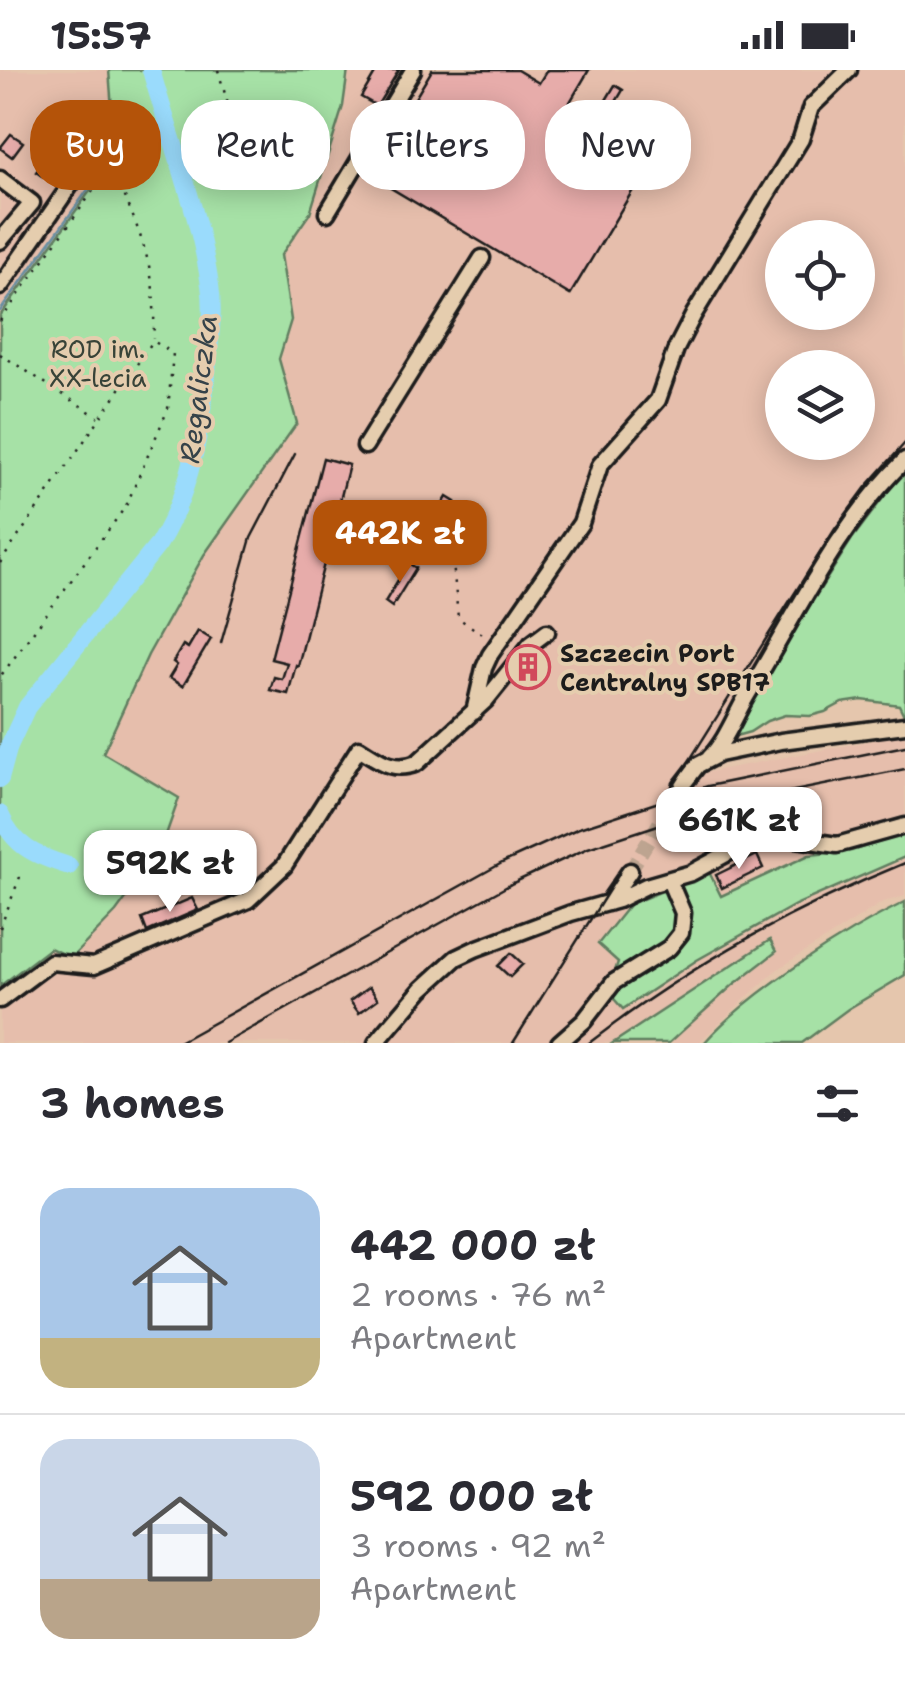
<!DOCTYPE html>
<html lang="en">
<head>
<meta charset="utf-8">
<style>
	body { margin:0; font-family:"Shantell Sans",sans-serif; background:#f7f7f7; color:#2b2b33; height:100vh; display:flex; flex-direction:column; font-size:38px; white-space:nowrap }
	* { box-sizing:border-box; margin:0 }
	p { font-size:32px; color:#7c7c81 }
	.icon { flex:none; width:55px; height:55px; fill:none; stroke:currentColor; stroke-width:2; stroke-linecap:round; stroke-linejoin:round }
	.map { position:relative; height:973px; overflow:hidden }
	.drawer { display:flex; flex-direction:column; background:#fff; flex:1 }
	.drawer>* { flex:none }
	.guide { position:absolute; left:30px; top:30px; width:845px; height:90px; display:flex; gap:20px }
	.buttons { position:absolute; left:765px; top:150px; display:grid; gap:20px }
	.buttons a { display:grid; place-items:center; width:110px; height:110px; border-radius:50%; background:#fff; box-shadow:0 5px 25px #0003; font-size:50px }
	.price { position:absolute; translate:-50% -85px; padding:0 22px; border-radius:20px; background:#fff; color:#222; font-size:32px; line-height:65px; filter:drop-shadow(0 2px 5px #0008) }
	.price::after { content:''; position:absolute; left:50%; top:60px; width:30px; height:22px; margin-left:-15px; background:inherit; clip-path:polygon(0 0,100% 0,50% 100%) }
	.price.on { background:#b45309; color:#fff }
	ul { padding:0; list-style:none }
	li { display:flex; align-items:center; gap:30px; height:250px; padding:0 40px }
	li+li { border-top:2px solid #e1e1e2 }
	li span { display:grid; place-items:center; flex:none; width:280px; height:200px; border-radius:30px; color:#555 }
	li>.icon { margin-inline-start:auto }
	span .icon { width:120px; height:120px; fill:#fffc; stroke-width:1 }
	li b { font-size:42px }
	h2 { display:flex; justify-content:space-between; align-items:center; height:120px; padding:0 40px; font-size:42px }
	.chip { padding:0 35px; border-radius:40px; background:#fff; box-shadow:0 5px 25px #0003; font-size:35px; line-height:90px }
	.chip.on { background:#b45309; color:#fff }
	.status { display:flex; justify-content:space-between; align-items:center; height:70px; padding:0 50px; background:#fff; direction:ltr }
	.status svg { height:28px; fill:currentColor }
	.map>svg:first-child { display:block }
	.built { fill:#e6beac; fill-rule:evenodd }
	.green { fill:#a6e1a6; stroke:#617e61; stroke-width:2.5 }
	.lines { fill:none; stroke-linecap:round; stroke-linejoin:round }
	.stream { stroke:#688fa2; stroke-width:2.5 }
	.river { stroke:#9adbfc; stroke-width:18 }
	.building { fill:#e7acaa; stroke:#1c1c1c; stroke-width:2.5 }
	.minor-tunnel { stroke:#bda490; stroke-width:14; stroke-dasharray:14 7; stroke-linecap:butt }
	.minor-casing { stroke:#1c1c1c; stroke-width:21 }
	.path { stroke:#1c1c1c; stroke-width:2.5; stroke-dasharray:2.5 8; stroke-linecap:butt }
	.minor { stroke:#e5cdae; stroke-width:14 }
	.rail { stroke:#1c1c1c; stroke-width:2.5 }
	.labels { text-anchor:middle; stroke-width:8; stroke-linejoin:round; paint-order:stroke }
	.park-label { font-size:25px; fill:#384338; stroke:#e5cdae }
	.poi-label { font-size:25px; font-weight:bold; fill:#1c1c1c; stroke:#e5cdae; text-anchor:start }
	.water-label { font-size:28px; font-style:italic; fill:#354249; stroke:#e5cdae }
</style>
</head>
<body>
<div class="status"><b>15:57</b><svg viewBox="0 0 49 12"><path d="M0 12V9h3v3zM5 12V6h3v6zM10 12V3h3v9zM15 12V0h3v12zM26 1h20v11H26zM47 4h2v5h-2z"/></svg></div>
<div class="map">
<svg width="905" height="973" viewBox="0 0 905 973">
	<rect width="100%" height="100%" fill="#e5c6ad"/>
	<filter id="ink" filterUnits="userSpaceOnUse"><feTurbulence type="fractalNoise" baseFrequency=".01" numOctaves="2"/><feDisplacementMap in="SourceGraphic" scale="20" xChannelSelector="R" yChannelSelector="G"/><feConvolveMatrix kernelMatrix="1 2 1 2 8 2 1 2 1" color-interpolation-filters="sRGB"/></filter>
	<g filter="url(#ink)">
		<path class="built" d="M 0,0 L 109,0 L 112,39 L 121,78 L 0,246 Z
			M 348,0 L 905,0 L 905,382 L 877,412 L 763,586 L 693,705 L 905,664 L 905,826 L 883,832 L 775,901 L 698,973 L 0,973 L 0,916 L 50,878 L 71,888 L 116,842 L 160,782 L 179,728 L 103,683 L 148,585 L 204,485 L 247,426 L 291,250 L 281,185 L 310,143 L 343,36 ZM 782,168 L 858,168 L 858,242 L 782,242 ZM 782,298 L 858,298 L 858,372 L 782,372 Z"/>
		<path class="green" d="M 109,0 L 348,0 L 343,36 L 310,143 L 281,185 L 291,250 L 279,289 L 297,353 L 204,485 L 148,585 L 103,683 L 179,728 L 160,782 L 116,842 L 71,888 L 50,878 L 0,916 L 0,246 L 121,78 L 112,39 Z
			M 905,399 L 905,647 L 899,635 L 862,630 L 842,633 L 825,642 L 810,646 L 785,645 L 767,651 L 750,662 L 736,666 L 734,655 L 852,469 Z
			M 905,764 L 905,787 L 795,835 L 697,890 L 623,939 L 608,922 L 618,892 L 598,874 L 630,834 L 709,802 L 721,826 L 809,785 L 851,781 Z
			M 905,832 L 905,905 L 848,939 L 802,973 L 704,973 C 748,923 844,862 905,832 Z
			M 770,870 L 776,882 L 733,915 L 669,973 L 613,973 Z"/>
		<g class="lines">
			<path class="stream" d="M 0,241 L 113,85 L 168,64"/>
			<path class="river" d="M 0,709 L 9,676 L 27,637 L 158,475 C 193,418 201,357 208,292 C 210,267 214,240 210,215 C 199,142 171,71 151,0
				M 0,744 C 14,777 36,786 69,796"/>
		</g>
		<path class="building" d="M 377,0 L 399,0 L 377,36 L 361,27 Z
			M 432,0 L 517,0 L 539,13 L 547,0 L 589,0 L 570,32 L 596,47 L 615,15 L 623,20 L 604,52 L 650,80 L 669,48 L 678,53 L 658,87 L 654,85 L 570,225 L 369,105 Z
			M 11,64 L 23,72 L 12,87 L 0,78 Z
			M 57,73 L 69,82 L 43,107 L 36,102 Z
			M 323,388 L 349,395 L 298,596 L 296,595 L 288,624 L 270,620 L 274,607 L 282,609 L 287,593 L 271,589 Z
			M 447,427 L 455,432 L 439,459 L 431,454 Z
			M 408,493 L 416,498 L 392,537 L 385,532 Z
			M 198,561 L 211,569 L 183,616 L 169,608 L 177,595 L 173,592 L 183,575 L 188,578 Z
			M 757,785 L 763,798 L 722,818 L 716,805 Z
			M 192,828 L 198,840 L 147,862 L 142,849 Z
			M 511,883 L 523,894 L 510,907 L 498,896 Z
			M 369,917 L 378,929 L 359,943 L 350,931 Z"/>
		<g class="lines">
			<path class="minor-tunnel" d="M 630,801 L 681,717"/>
			<defs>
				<path id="minor" d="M 0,109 L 32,133 L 0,171
					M 327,143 L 413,0
					M 0,217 L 85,94 L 87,72 L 74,41
					M 365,376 L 482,188
					M 474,642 L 484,598 L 490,585 L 581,453 L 600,395 L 658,330 L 676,279 L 694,244 L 801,69 L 811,37 L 849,0
					M 709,688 C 727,670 736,643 749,622 C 797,543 838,455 905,390
					M 681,717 L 698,695 L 719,684 L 781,671 L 905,655
					M 608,833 L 630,801
					M 0,930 L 51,892 L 94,896 L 248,830 L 284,796 L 359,678 C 379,690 393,703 417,693 L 486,630 L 531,574 L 547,562
					M 376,973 L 422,919 L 456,888 L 475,879 L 571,843 L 618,830 L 646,816 L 691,803 L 752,770 L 783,767 L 837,775 L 905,756
					M 559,973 L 584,951 L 614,912 L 669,878 L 681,863 L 683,843 L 669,810"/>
			</defs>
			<use href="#minor" class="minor-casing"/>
			<path class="path" d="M 218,0 L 230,41 L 239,52
				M 0,251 L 103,107 L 118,110 C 142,168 159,204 153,269
				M 0,284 L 98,347
				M 450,459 L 458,548 L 487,567
				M 0,493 L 153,271 L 173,283 L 168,339 L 126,436 L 0,607
				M 0,858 L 20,807"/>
			<use href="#minor" class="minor"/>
			<path class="rail" d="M 221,573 L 251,468 L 295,384
				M 671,720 L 835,459 L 866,417 L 905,373
				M 177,973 L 502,793 L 579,758 L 708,716 L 905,676
				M 225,973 L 513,813 L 588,778 L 713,737 L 905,699
				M 513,973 L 619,804
				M 589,973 C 686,898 792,839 905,793"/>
		</g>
	</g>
	<defs>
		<symbol id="building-ring" viewBox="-11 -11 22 22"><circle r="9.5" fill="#e5cdae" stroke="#d1495b" stroke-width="1.5"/><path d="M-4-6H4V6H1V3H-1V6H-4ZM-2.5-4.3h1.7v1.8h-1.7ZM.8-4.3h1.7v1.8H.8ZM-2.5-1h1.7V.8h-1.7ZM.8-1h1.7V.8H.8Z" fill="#d1495b"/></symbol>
	</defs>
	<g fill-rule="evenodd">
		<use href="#building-ring" x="503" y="572" width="50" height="50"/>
	</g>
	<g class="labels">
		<g class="park-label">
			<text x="98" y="288">ROD im.<tspan x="98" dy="29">XX-lecia</tspan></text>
		</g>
		<g class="poi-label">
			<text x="560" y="592">Szczecin Port<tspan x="560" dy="29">Centralny SPB17</tspan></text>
		</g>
		<g class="water-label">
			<text transform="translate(198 319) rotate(-83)" y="10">Regaliczka</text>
		</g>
	</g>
</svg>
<div class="buttons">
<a><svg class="icon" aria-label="locate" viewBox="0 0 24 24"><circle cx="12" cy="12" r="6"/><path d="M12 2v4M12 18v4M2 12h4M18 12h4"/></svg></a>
<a><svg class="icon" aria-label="layers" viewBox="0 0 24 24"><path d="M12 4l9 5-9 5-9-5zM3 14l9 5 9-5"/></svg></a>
</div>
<b class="price on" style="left:400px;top:515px">442K zł</b>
<b class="price" style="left:739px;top:802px">661K zł</b>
<b class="price" style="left:170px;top:845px">592K zł</b>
<div class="guide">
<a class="chip on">Buy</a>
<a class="chip">Rent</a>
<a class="chip">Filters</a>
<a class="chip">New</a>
</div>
</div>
<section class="drawer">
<h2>3 homes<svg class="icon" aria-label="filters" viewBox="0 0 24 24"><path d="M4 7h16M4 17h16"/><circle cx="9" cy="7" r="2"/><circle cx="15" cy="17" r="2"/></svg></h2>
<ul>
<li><span style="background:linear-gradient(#a9c7e8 75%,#c2b280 0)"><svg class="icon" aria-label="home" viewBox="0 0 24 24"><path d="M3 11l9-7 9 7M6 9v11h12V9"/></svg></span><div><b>442 000 zł</b><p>2 rooms · 76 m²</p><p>Apartment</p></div></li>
<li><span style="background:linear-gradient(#c9d6e8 70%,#b9a48a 0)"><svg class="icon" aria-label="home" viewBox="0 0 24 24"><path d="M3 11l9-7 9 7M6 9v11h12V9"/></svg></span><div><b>592 000 zł</b><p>3 rooms · 92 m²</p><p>Apartment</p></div></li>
</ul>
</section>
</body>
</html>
